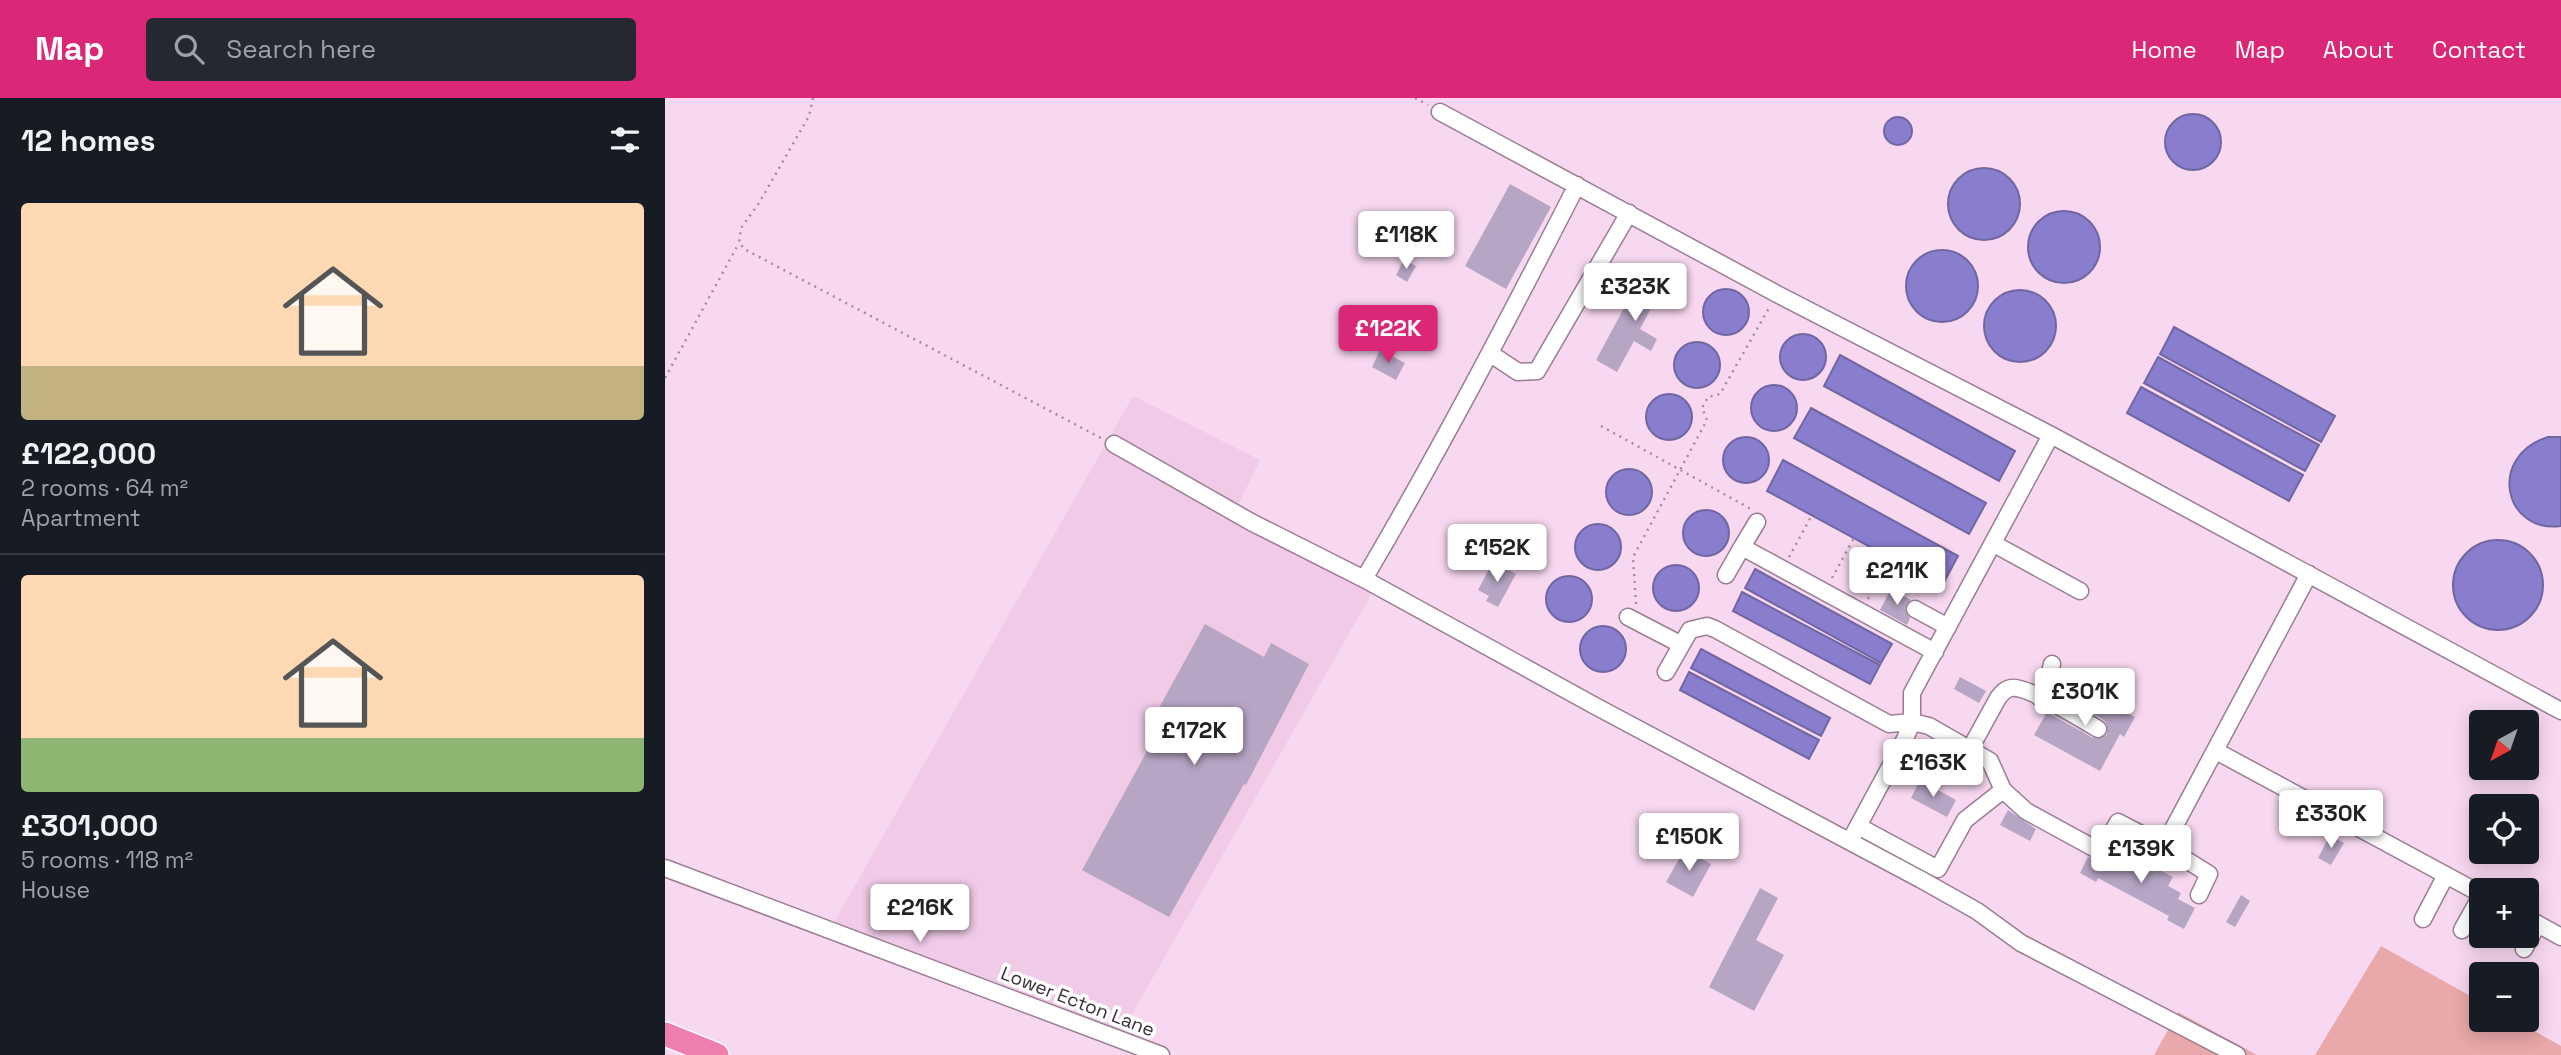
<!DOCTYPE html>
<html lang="en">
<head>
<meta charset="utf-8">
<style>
	body { margin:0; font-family:"Space Grotesk",sans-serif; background:#242831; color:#f1f3f6; height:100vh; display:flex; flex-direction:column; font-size:26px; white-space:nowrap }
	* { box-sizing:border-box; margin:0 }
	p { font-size:23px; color:#9ea1a6 }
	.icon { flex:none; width:38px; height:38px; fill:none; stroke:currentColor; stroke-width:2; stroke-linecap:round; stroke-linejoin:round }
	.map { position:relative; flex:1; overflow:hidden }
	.sheet { display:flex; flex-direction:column; background:#171b24; width:665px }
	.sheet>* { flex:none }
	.needle { width:46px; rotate:220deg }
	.tools { position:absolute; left:1804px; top:612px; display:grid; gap:14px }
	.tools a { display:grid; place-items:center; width:70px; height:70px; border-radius:7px; background:#171b24; box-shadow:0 4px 18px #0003; font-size:35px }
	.price { position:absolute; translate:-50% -60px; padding:0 16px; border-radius:7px; background:#fff; color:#222; font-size:23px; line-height:46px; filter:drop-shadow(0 2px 4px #0008) }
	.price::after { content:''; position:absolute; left:50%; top:42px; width:21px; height:16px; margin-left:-10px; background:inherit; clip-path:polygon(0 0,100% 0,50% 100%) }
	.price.selected { background:#db2777; color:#fff }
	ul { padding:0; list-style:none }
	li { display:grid; align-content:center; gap:14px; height:371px; padding:0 21px }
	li+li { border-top:2px solid #363941 }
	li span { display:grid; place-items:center; height:217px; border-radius:7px; color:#555 }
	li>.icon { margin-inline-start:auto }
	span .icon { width:126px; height:126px; fill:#fffc; stroke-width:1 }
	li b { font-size:30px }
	h2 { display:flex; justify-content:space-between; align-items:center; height:84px; padding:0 21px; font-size:30px }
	header { display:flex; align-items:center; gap:42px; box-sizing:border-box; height:98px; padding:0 35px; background:#db2777; color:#fff }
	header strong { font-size:33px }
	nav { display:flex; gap:38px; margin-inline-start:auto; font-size:24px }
	.search { width:490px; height:63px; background:#242831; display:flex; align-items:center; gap:18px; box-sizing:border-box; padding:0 24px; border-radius:7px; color:#9ea1a6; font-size:26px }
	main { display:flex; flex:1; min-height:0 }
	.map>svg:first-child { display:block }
	.built { fill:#f0cae7 }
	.green { fill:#e9a8a9 }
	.water { fill:#897dce; stroke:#7266a1; stroke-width:2 }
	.building { fill:#b7a5c4 }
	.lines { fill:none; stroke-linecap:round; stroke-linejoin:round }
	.minor-casing { stroke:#9a7d94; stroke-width:19 }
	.highway-casing { stroke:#fff; stroke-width:26 }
	.path { stroke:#a48c9e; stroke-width:2.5; stroke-dasharray:2 5; stroke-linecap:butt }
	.minor { stroke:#fff; stroke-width:16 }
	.highway { stroke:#ee7eab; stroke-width:23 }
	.labels { text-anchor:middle; stroke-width:7; stroke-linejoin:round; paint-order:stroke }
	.street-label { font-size:19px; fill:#3c2f39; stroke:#fff }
</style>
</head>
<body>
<header>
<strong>Map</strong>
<div class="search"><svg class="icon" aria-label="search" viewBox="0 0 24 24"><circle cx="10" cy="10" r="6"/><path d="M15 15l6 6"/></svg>Search here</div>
<nav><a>Home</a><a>Map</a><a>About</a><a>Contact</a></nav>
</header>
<main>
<section class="sheet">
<h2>12 homes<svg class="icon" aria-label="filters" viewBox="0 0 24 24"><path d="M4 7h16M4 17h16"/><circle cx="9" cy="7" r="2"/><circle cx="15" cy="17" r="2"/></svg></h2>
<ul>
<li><span style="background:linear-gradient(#ffd9b3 75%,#c2b280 0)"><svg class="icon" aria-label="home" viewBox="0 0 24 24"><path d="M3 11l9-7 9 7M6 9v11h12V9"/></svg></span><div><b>£122,000</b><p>2 rooms · 64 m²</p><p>Apartment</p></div></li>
<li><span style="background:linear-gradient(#ffd9b3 75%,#8fb573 0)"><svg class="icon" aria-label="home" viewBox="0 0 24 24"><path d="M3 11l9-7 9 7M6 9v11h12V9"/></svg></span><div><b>£301,000</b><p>5 rooms · 118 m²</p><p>House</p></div></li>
</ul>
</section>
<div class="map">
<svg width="1896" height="957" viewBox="0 0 1896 957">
	<rect width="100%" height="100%" fill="#f8d8f1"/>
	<path class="built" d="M 468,298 L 595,362 L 573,407 L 711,488 L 450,946 L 163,835 Z"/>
	<path class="green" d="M 1716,848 L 1816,904 L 1816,922 L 1850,922 L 1896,948 L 1896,957 L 1650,957 Z
		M 1513,914 L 1592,957 L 1489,957 Z"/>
	<path class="water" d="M1500 44a28 28 0 1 1 56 0a28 28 0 1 1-56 0Z
		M1219 33a14 14 0 1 1 28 0a14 14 0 1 1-28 0Z
		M1283 106a36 36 0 1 1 72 0a36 36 0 1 1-72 0Z
		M1363 149a36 36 0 1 1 72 0a36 36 0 1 1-72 0Z
		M1241 188a36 36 0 1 1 72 0a36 36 0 1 1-72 0Z
		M1038 214a23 23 0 1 1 46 0a23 23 0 1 1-46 0Z
		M1319 228a36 36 0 1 1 72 0a36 36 0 1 1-72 0Z
		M 1509,229 L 1670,318 L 1656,344 L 1495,256 Z
		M1115 259a23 23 0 1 1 46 0a23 23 0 1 1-46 0Z
		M1009 267a23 23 0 1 1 46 0a23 23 0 1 1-46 0Z
		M 1175,257 L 1350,353 L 1334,383 L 1159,288 Z
		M 1493,259 L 1654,347 L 1640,373 L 1479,285 Z
		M1086 310a23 23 0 1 1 46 0a23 23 0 1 1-46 0Z
		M 1476,289 L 1638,377 L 1624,403 L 1462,315 Z
		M981 319a23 23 0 1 1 46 0a23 23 0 1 1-46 0Z
		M 1146,310 L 1321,405 L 1304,436 L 1129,340 Z
		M 1883,339 L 1896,339 L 1896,428 C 1840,436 1821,359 1883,339 Z
		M1058 362a23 23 0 1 1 46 0a23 23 0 1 1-46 0Z
		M 1118,362 L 1293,458 L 1277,488 L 1102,393 Z
		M941 394a23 23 0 1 1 46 0a23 23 0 1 1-46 0Z
		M1018 435a23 23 0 1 1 46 0a23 23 0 1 1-46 0Z
		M910 449a23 23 0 1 1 46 0a23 23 0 1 1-46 0Z
		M1788 487a45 45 0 1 1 90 0a45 45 0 1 1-90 0Z
		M988 490a23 23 0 1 1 46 0a23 23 0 1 1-46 0Z
		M 1090,471 L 1227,546 L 1216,565 L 1080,490 Z
		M881 501a23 23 0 1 1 46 0a23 23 0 1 1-46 0Z
		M 1077,494 L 1215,567 L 1205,586 L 1068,513 Z
		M915 551a23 23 0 1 1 46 0a23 23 0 1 1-46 0Z
		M 1036,551 L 1165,620 L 1156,638 L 1026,570 Z
		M 1024,574 L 1154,642 L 1144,661 L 1015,592 Z"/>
	<path class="building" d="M 845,86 L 886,109 L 841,191 L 800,168 Z
		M 739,162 L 751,168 L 742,184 L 731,177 Z
		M 990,174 L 1013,186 L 1002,207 L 991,201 L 975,231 L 992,241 L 986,253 L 969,243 L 952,274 L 931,262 L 966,197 L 975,202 Z
		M 715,252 L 740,265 L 731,282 L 707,269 Z
		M 828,464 L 851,476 L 833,509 L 821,503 L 824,498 L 813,492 Z
		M 1226,491 L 1246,502 L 1240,511 L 1245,520 L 1242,527 L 1215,512 Z
		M 540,526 L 599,559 L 606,545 L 644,566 L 581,687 L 579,686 L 504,819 L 417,772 L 492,635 L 483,630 Z
		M 1295,579 L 1321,593 L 1314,605 L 1289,591 Z
		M 1400,581 L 1470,619 L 1459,639 L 1455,636 L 1435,673 L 1369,637 L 1382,614 L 1428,640 L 1437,640 L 1442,636 L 1442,627 L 1439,622 L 1392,595 Z
		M 1255,682 L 1291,702 L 1282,719 L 1246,700 Z
		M 1343,712 L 1371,731 L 1365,743 L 1335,727 Z
		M 1665,737 L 1679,745 L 1666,767 L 1653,760 Z
		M 1019,752 L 1046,766 L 1028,799 L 1001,784 Z
		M 1447,756 L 1461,764 L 1465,756 L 1508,779 L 1503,788 L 1516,795 L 1513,801 L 1530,810 L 1519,831 L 1502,822 L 1504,818 L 1433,780 L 1431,784 L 1415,775 L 1423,759 L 1437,764 L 1443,763 Z
		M 1095,790 L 1113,800 L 1091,842 L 1119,857 L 1089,913 L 1044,889 Z
		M 1576,797 L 1585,803 L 1570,829 L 1561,824 Z"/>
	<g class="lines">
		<defs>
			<path id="minor" d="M 775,14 L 1112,196 L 1386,337 L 1896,613
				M 912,87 C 844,220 775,352 699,481 L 932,609 L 1255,781 L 1312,813 L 1356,845 L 1572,957
				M 826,256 L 853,274 L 872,273 L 964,115
				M 449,346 L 586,424 L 699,481
				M 1329,446 L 1415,493
				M 1077,449 L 1092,424
				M 1061,477 L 1077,449 L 1270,554
				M 1250,511 L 1283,529
				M 963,519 L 1015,546
				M 1001,574 L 1025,532 L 1042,528 L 1050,531 L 1224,626 L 1247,624 L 1264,628 L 1325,663 L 1338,692 L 1361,713 L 1436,754 L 1453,724 L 1499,748
				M 1374,599 L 1383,583 L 1387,566
				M 1305,651 L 1333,600 C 1337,595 1340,591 1346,590 C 1361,587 1418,622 1433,631
				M 1551,653 L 1816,796
				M 1193,728 L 1273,771 L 1300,722 L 1338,692
				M 1185,743 L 1240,641 L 1247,624 L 1247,595 L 1386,337
				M 0,770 L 496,957
				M 1534,797 L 1544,776 L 1499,748 L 1644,476
				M 1862,820 L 1896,839
				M 1758,821 L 1781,777
				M 1797,832 L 1816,798
				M 1859,851 L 1873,826"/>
			<path id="highway" d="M 0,936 L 52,957"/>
		</defs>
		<use href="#minor" class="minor-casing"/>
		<use href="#highway" class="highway-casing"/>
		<path class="path" d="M 148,0 L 144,18 L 94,105 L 76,130 L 74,145 L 81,152 L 436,340
			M 750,0 L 763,7
			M 0,280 L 74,145
			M 936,328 L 1086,411
			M 1124,459 L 1147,417
			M 1167,480 L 1189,440
			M 1203,501 L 1209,490 L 1218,487 L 1231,463
			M 971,506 L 968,459 L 1042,322 L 1037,310 L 1043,299 L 1055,296 L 1104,210"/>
		<use href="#minor" class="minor"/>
		<use href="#highway" class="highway"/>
	</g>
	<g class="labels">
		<g class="street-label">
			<text transform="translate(413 903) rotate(21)" y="7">Lower Ecton Lane</text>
		</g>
	</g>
</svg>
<div class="tools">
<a><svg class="needle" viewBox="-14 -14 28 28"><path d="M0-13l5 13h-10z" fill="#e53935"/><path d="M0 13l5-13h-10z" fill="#9ea1a6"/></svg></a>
<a><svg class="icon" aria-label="locate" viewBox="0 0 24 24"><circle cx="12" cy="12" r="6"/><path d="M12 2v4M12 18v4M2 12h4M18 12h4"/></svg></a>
<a>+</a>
<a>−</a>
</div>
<b class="price" style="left:741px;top:173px">£118K</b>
<b class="price" style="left:970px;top:225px">£323K</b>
<b class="price selected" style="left:723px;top:267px">£122K</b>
<b class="price" style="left:832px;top:486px">£152K</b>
<b class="price" style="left:1232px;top:509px">£211K</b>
<b class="price" style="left:1420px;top:630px">£301K</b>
<b class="price" style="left:529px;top:669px">£172K</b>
<b class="price" style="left:1268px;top:701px">£163K</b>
<b class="price" style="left:1666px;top:752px">£330K</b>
<b class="price" style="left:1024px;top:775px">£150K</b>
<b class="price" style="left:1476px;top:787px">£139K</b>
<b class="price" style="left:255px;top:846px">£216K</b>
</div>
</main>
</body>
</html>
